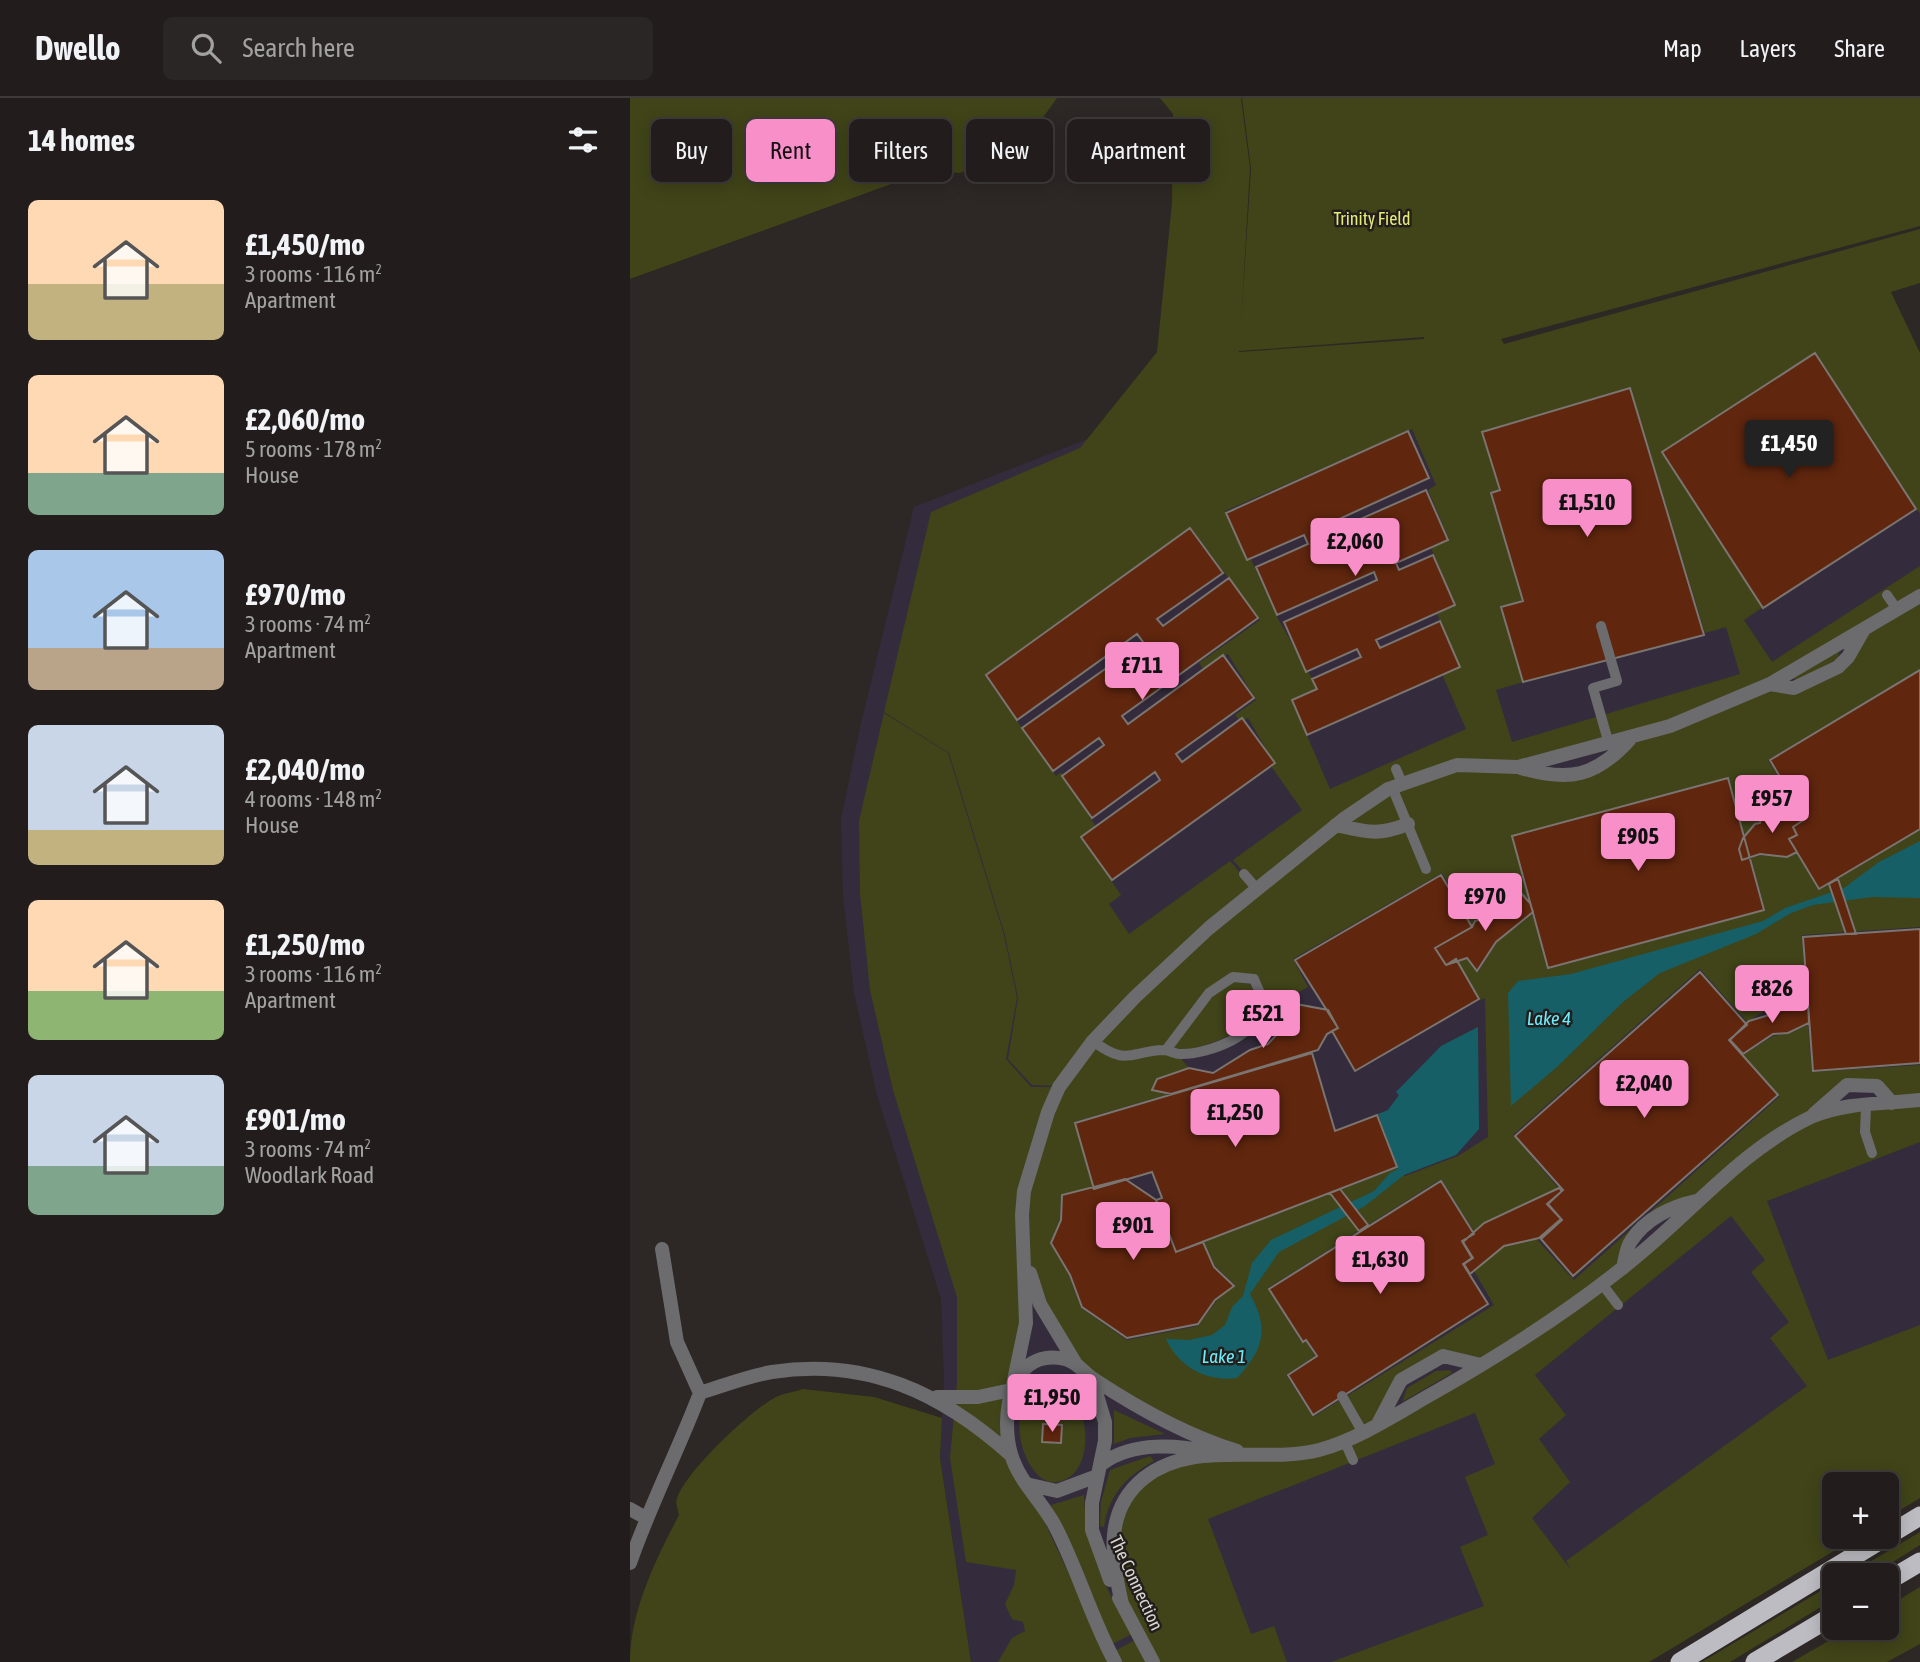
<!DOCTYPE html>
<html lang="en">
<head>
<meta charset="utf-8">
<style>
	body { margin:0; font-family:"Asap Condensed",sans-serif; background:#2a2625; color:#f1f3f6; height:100vh; display:flex; flex-direction:column; font-size:26px; white-space:nowrap }
	* { box-sizing:border-box; margin:0 }
	p { font-size:23px; color:#a2a2a3 }
	.icon { flex:none; width:38px; height:38px; fill:none; stroke:currentColor; stroke-width:2; stroke-linecap:round; stroke-linejoin:round }
	.map { position:relative; flex:1; overflow:hidden }
	.side { display:flex; flex-direction:column; background:#221d1c; width:630px }
	.side>* { flex:none }
	.guide { position:absolute; left:21px; top:21px; width:665px; height:63px; display:flex; gap:14px }
	.tools { position:absolute; left:1192px; top:1374px; display:grid; gap:14px }
	.tools a { display:grid; place-items:center; width:77px; height:77px; border-radius:10px; background:#221d1c; box-shadow:0 4px 18px #0003,0 0 0 2px #3f3b3b; font-size:35px }
	.price { position:absolute; translate:-50% -60px; padding:0 16px; border-radius:7px; background:#f98fc8; color:#111; font-size:23px; line-height:46px; filter:drop-shadow(0 2px 4px #0008) }
	.price::after { content:''; position:absolute; left:50%; top:42px; width:21px; height:16px; margin-left:-10px; background:inherit; clip-path:polygon(0 0,100% 0,50% 100%) }
	.price.on { background:#222; color:#fff }
	ul { padding:0; list-style:none }
	li { display:flex; align-items:center; gap:21px; height:175px; padding:0 28px }
	li span { display:grid; place-items:center; flex:none; width:196px; height:140px; border-radius:10px; color:#555 }
	li>.icon { margin-inline-start:auto }
	span .icon { width:84px; height:84px; fill:#fffc; stroke-width:1 }
	li b { font-size:30px }
	h2 { display:flex; justify-content:space-between; align-items:center; height:84px; padding:0 28px; font-size:30px }
	.pill { padding:0 24px; border-radius:10px; background:#221d1c; box-shadow:0 4px 18px #0003,0 0 0 2px #3f3b3b; font-size:24px; line-height:63px }
	.pill.on { background:#f98fc8; color:#111 }
	header { display:flex; align-items:center; gap:42px; box-sizing:border-box; height:98px; padding:0 35px; background:#221d1c; border-bottom:2px solid #3f3b3b }
	header strong { font-size:33px }
	nav { display:flex; gap:38px; margin-inline-start:auto; font-size:24px }
	.search { width:490px; height:63px; background:#2a2625; display:flex; align-items:center; gap:18px; box-sizing:border-box; padding:0 24px; border-radius:10px; color:#a2a2a3; font-size:26px }
	main { display:flex; flex:1; min-height:0 }
	.map>svg:first-child { display:block }
	.commercial { fill:#342c3c }
	.green { fill:#404418; fill-rule:evenodd }
	.water { fill:#175f67 }
	.building { fill:#60260e; stroke:#7b7572; stroke-width:2 }
	.lines { fill:none; stroke-linecap:round; stroke-linejoin:round }
	.service { stroke:#6c6b6e; stroke-width:10 }
	.minor { stroke:#6c6b6e; stroke-width:14 }
	.trunk { stroke:#bcbcc2; stroke-width:19 }
	.labels { text-anchor:middle; stroke-width:5; stroke-linejoin:round; paint-order:stroke }
	.park-label { font-size:18px; fill:#e3ed75; stroke:#231e1c }
	.street-label { font-size:18px; fill:#d7d4d2; stroke:#231e1c }
	.water-label { font-size:19px; font-style:italic; fill:#6cedfc; stroke:#231e1c }
</style>
</head>
<body>
<header>
<strong>Dwello</strong>
<div class="search"><svg class="icon" aria-label="search" viewBox="0 0 24 24"><circle cx="10" cy="10" r="6"/><path d="M15 15l6 6"/></svg>Search here</div>
<nav><a>Map</a><a>Layers</a><a>Share</a></nav>
</header>
<main>
<section class="side">
<h2>14 homes<svg class="icon" aria-label="filters" viewBox="0 0 24 24"><path d="M4 7h16M4 17h16"/><circle cx="9" cy="7" r="2"/><circle cx="15" cy="17" r="2"/></svg></h2>
<ul>
<li><span style="background:linear-gradient(#ffd9b3 60%,#c2b280 0)"><svg class="icon" aria-label="home" viewBox="0 0 24 24"><path d="M3 11l9-7 9 7M6 9v11h12V9"/></svg></span><div><b>£1,450/mo</b><p>3 rooms · 116 m²</p><p>Apartment</p></div></li>
<li><span style="background:linear-gradient(#ffd9b3 70%,#7fa58c 0)"><svg class="icon" aria-label="home" viewBox="0 0 24 24"><path d="M3 11l9-7 9 7M6 9v11h12V9"/></svg></span><div><b>£2,060/mo</b><p>5 rooms · 178 m²</p><p>House</p></div></li>
<li><span style="background:linear-gradient(#a9c7e8 70%,#b9a48a 0)"><svg class="icon" aria-label="home" viewBox="0 0 24 24"><path d="M3 11l9-7 9 7M6 9v11h12V9"/></svg></span><div><b>£970/mo</b><p>3 rooms · 74 m²</p><p>Apartment</p></div></li>
<li><span style="background:linear-gradient(#c9d6e8 75%,#c2b280 0)"><svg class="icon" aria-label="home" viewBox="0 0 24 24"><path d="M3 11l9-7 9 7M6 9v11h12V9"/></svg></span><div><b>£2,040/mo</b><p>4 rooms · 148 m²</p><p>House</p></div></li>
<li><span style="background:linear-gradient(#ffd9b3 65%,#8fb573 0)"><svg class="icon" aria-label="home" viewBox="0 0 24 24"><path d="M3 11l9-7 9 7M6 9v11h12V9"/></svg></span><div><b>£1,250/mo</b><p>3 rooms · 116 m²</p><p>Apartment</p></div></li>
<li><span style="background:linear-gradient(#c9d6e8 65%,#7fa58c 0)"><svg class="icon" aria-label="home" viewBox="0 0 24 24"><path d="M3 11l9-7 9 7M6 9v11h12V9"/></svg></span><div><b>£901/mo</b><p>3 rooms · 74 m²</p><p>Woodlark Road</p></div></li>
</ul>
</section>
<div class="map">
<svg width="1290" height="1564" viewBox="0 0 1290 1564">
	<rect width="100%" height="100%" fill="#2d2725"/>
	<path class="commercial" d="M 1181,212 L 1290,280 L 1290,1390 L 1256,1386 L 1204,1386 L 1204,1438 L 999,1564 L 341,1564 L 310,1359 L 314,1283 L 311,1201 L 247,997 L 224,895 L 213,797 L 211,721 L 231,625 L 284,409 L 465,338 Z"/>
	<path class="green" d="M 0,0 L 427,0 L 391,50 L 330,75 L 297,73 L 0,181 Z
		M 530,0 L 611,0 L 620,70 L 611,225 L 621,71 L 612,0 L 1290,0 L 1290,128 L 871,241 L 874,246 L 1290,131 L 1290,185 L 1261,194 L 1290,255 L 1290,416 L 1185,254 L 1035,356 L 1133,509 L 1114,522 L 1142,564 L 1290,468 L 1290,497 L 1209,545 L 1069,616 L 928,660 L 848,665 L 757,690 L 627,789 L 603,762 L 672,712 L 641,668 L 644,665 L 618,620 L 611,624 L 605,617 L 626,602 L 598,556 L 574,572 L 569,565 L 630,522 L 560,429 L 356,579 L 426,678 L 431,674 L 466,729 L 452,740 L 491,797 L 479,806 L 499,836 L 600,763 L 624,791 L 578,829 L 428,988 L 402,987 L 378,961 L 388,900 L 375,837 L 319,655 L 254,614 L 301,414 L 450,350 L 527,254 L 542,105 L 543,16 ZM 794,239 L 794,241 L 609,254 L 609,253 ZM 1000,289 L 1075,535 L 1096,529 L 1110,576 L 882,644 L 866,592 L 893,584 L 870,509 L 892,502 L 860,395 L 869,392 L 852,334 ZM 782,331 L 806,387 L 798,392 L 819,441 L 801,450 L 826,507 L 807,516 L 830,568 L 812,576 L 836,631 L 700,691 L 662,603 L 688,591 L 647,519 L 621,461 L 617,462 L 595,413 Z
		M 1290,500 L 1290,571 L 1138,662 L 1168,710 L 1130,719 L 1130,724 L 1114,736 L 1099,679 L 882,738 L 898,801 L 890,793 L 882,795 C 873,811 861,816 845,822 L 842,828 L 812,775 L 663,861 L 678,889 L 638,911 L 625,880 L 602,877 L 535,952 L 549,958 L 559,970 L 526,981 L 522,992 L 539,996 L 444,1024 L 464,1090 L 431,1096 L 430,1121 L 420,1145 L 439,1178 L 451,1210 L 497,1242 L 568,1228 L 587,1202 L 605,1187 L 585,1168 L 574,1144 L 767,1070 L 775,1078 L 828,1058 L 858,1039 L 855,900 L 850,902 L 827,862 L 836,860 L 848,874 L 867,844 L 902,816 L 918,871 L 1135,812 L 1121,760 C 1137,754 1152,762 1166,754 L 1189,792 L 1290,732 L 1290,829 L 1172,837 L 1176,902 C 1158,902 1130,914 1117,924 L 1070,871 L 883,1037 L 930,1092 L 847,1138 L 811,1081 L 638,1190 L 672,1245 L 676,1243 L 685,1258 L 656,1277 L 683,1319 L 864,1207 L 840,1166 L 900,1134 L 944,1182 L 1150,998 L 1113,957 L 1143,938 L 1158,936 L 1178,927 L 1182,974 L 1290,967 L 1290,1001 L 1263,1004 L 1247,988 L 1217,987 L 1079,1091 L 1022,1121 L 990,1168 L 851,1263 L 813,1254 L 768,1281 L 746,1324 L 714,1340 L 639,1356 L 586,1344 L 463,1280 L 411,1205 L 394,1150 L 401,1064 L 447,964 L 580,831 L 759,692 L 848,668 L 933,682 L 1002,642 L 1140,588 L 1164,592 L 1209,570 L 1236,531 Z
		M 1211,549 L 1207,561 L 1170,582 L 1158,580 Z
		M 254,615 L 318,655 L 374,837 L 387,900 L 376,961 L 401,989 L 427,989 L 397,1061 L 392,1223 L 372,1333 L 480,1564 L 368,1564 L 382,1540 L 395,1533 L 393,1524 L 382,1521 L 375,1506 L 384,1487 L 386,1472 L 336,1464 L 320,1360 L 327,1284 L 327,1199 L 263,992 L 240,892 L 230,795 L 229,723 Z
		M 603,884 L 620,886 C 624,896 630,908 624,919 C 614,935 560,958 544,949 L 582,897 Z
		M 1290,1004 L 1290,1044 L 1137,1103 L 1198,1262 L 1290,1227 L 1290,1400 L 1257,1420 L 1256,1386 L 1204,1386 L 1204,1438 L 1227,1439 L 1019,1564 L 701,1564 L 854,1508 L 830,1449 L 858,1437 L 835,1379 L 865,1366 L 845,1315 L 578,1421 L 621,1536 L 644,1528 L 657,1564 L 526,1564 L 493,1505 L 486,1468 L 490,1417 L 505,1392 L 550,1366 L 693,1353 L 946,1206 L 1096,1078 L 1182,1021 ZM 1101,1118 L 1135,1162 L 1121,1174 L 1159,1224 L 1140,1240 L 1177,1288 L 936,1463 L 941,1472 L 902,1420 L 940,1384 L 909,1341 L 936,1317 L 905,1277 Z
		M 820,1272 L 822,1275 L 772,1304 L 777,1290 L 806,1273 Z
		M 418,1281 C 461,1286 471,1379 426,1384 C 393,1388 367,1298 418,1281 Z
		M 173,1291 L 244,1299 L 312,1320 L 310,1360 L 341,1564 L 0,1564 C 0,1513 26,1461 49,1417 C 48,1412 45,1405 47,1401 C 54,1375 122,1311 146,1299 C 154,1295 165,1294 173,1291 Z
		M 484,1312 L 535,1336 L 500,1340 L 484,1346 Z
		M 520,1358 L 524,1363 C 496,1379 479,1396 474,1429 L 470,1428 L 471,1404 L 480,1372 Z
		M 454,1397 C 456,1454 474,1487 502,1536 L 482,1546 L 421,1407 Z
		M 1290,1434 L 1290,1447 L 1242,1477 L 1218,1477 Z
		M 1204,1485 L 1204,1501 L 1100,1564 L 1072,1564 Z
		M 1290,1489 L 1290,1546 L 1257,1564 L 1162,1564 L 1221,1530 L 1256,1530 L 1257,1509 Z
		M 505,1542 L 517,1564 L 492,1564 L 485,1553 Z"/>
	<path class="water" d="M 1290,743 L 1290,800 L 1242,799 L 1183,807 L 1161,815 L 1126,836 L 1030,875 L 993,904 L 927,969 L 881,1008 L 878,895 L 888,883 L 941,876 L 1133,823 L 1155,810 L 1214,790 L 1249,764 Z
		M 848,929 L 849,1031 L 826,1057 L 774,1077 L 735,1108 L 649,1154 L 620,1196 C 640,1232 633,1252 607,1280 C 576,1284 549,1269 536,1241 L 559,1242 L 582,1237 L 595,1227 L 602,1209 L 613,1198 L 622,1165 L 641,1142 L 744,1093 L 760,1075 L 768,1071 L 748,1016 L 758,1012 L 769,997 L 766,994 L 811,948 Z"/>
	<path class="building" d="M 1185,255 L 1286,411 L 1133,510 L 1032,354 Z
		M 1000,290 L 1074,537 L 893,584 L 871,509 L 893,503 L 861,395 L 870,392 L 852,334 Z
		M 778,333 L 799,380 L 696,427 L 699,435 L 796,392 L 818,442 L 766,465 L 769,472 L 803,457 L 825,507 L 746,542 L 750,550 L 810,523 L 830,569 L 677,637 L 662,602 L 687,591 L 682,581 L 731,559 L 727,551 L 676,574 L 654,524 L 747,482 L 744,474 L 647,517 L 626,469 L 678,446 L 674,437 L 617,462 L 596,415 Z
		M 560,430 L 593,475 L 527,521 L 533,528 L 599,480 L 628,520 L 492,618 L 498,626 L 593,557 L 624,600 L 546,656 L 552,664 L 612,620 L 645,665 L 482,782 L 451,739 L 530,682 L 525,674 L 462,720 L 432,678 L 474,647 L 469,640 L 423,673 L 392,630 L 513,544 L 507,536 L 387,622 L 356,577 Z
		M 1290,572 L 1290,731 L 1189,791 L 1159,741 L 1167,737 L 1163,729 L 1175,721 L 1140,662 Z
		M 1098,680 L 1134,812 L 918,870 L 882,738 Z
		M 1168,710 L 1175,721 L 1163,729 L 1167,737 L 1159,741 L 1167,754 L 1157,759 L 1130,756 L 1112,762 L 1109,751 L 1113,740 L 1125,726 L 1130,725 L 1131,719 Z
		M 811,777 L 842,829 L 805,850 L 816,867 L 826,861 L 849,901 L 725,973 L 702,933 L 708,930 L 665,862 Z
		M 1208,781 L 1226,836 L 1216,836 L 1199,786 Z
		M 890,794 L 900,805 L 903,814 L 866,844 L 847,873 L 837,860 L 816,867 L 805,850 L 842,829 L 845,823 L 863,817 L 876,807 L 882,796 Z
		M 1290,831 L 1290,965 L 1183,973 L 1173,839 Z
		M 1070,874 L 1117,927 L 1099,942 L 1148,997 L 943,1178 L 911,1141 L 932,1122 L 918,1106 L 933,1092 L 885,1038 Z
		M 1168,903 L 1178,904 L 1179,925 L 1158,935 L 1143,936 L 1113,956 L 1100,942 L 1119,923 L 1139,917 L 1148,909 Z
		M 666,906 L 698,912 L 708,930 L 697,936 L 688,952 L 541,996 L 522,992 L 527,981 L 559,970 L 583,975 L 620,952 L 638,946 L 653,930 Z
		M 682,955 L 705,1033 L 747,1017 L 767,1069 L 546,1154 L 526,1102 L 532,1100 L 522,1074 L 464,1091 L 445,1025 Z
		M 495,1081 L 526,1102 L 546,1154 L 573,1144 L 584,1169 L 604,1188 L 585,1202 L 568,1226 L 497,1240 L 452,1209 L 440,1177 L 421,1145 L 431,1122 L 432,1097 Z
		M 811,1083 L 844,1136 L 832,1143 L 842,1160 L 833,1166 L 858,1206 L 683,1317 L 658,1277 L 687,1258 L 676,1242 L 673,1244 L 639,1191 Z
		M 929,1090 L 932,1093 L 917,1106 L 931,1121 L 909,1140 L 874,1148 L 840,1176 L 834,1166 L 843,1160 L 833,1144 L 854,1125 Z
		M 710,1091 L 738,1127 L 729,1133 L 700,1095 Z
		M 413,1326 L 432,1327 L 431,1345 L 412,1344 Z"/>
	<g class="lines">
		<path class="service" d="M 1257,497 L 1266,510
			M 971,528 L 987,583 L 963,590 L 979,646
			M 766,671 L 772,685
			M 762,689 L 796,771
			M 614,776 L 627,791
			M 463,943 C 497,969 500,953 534,952 C 540,952 544,956 550,956 C 577,957 637,935 632,902 C 631,895 626,887 624,881 L 603,879 L 579,895 L 536,952
			M 1236,1008 L 1235,1034 L 1242,1055
			M 972,1186 L 988,1207
			M 712,1298 L 732,1333
			M 714,1342 L 723,1362"/>
		<path class="minor" d="M 1140,586 L 1164,590 L 1208,569 L 1218,559 L 1234,531
			M 891,670 C 939,684 966,679 1000,641
			M 706,727 C 737,734 748,738 778,726
			M 1184,1016 L 1217,987 L 1247,988 L 1262,1005
			M 32,1151 L 47,1244 L 70,1295
			M 993,1170 C 995,1162 996,1150 1001,1143 C 1015,1121 1042,1108 1066,1103
			M 400,1175 L 410,1206 L 446,1266
			M 462,1281 L 475,1324 L 475,1343 L 462,1405 L 462,1432 L 480,1482
			M 383,1287 L 396,1225 L 392,1117 L 394,1093 L 418,1014 L 429,989 L 463,943 L 505,899 L 579,830 L 715,720 L 758,691 L 827,667 L 888,669 L 1040,628 L 1140,586 L 1290,498
			M 70,1295 C 93,1288 117,1278 142,1274 C 236,1259 312,1295 381,1357
			M 307,1299 L 348,1299 L 381,1292
			M 749,1324 L 771,1282 L 813,1258 L 851,1267
			M 473,1365 C 504,1343 547,1347 583,1354
			M 396,1386 L 427,1393 L 467,1378
			M 0,1411 L 16,1420
			M 0,1465 C 20,1407 48,1353 70,1295
			M 489,1500 L 523,1564
			M 492,1506 C 482,1461 473,1413 514,1380 C 563,1341 634,1366 689,1352 C 730,1341 771,1313 807,1293 C 879,1252 949,1207 1012,1154 C 1068,1107 1114,1051 1181,1019 C 1214,1004 1255,1006 1290,1002
			M 485,1564 C 461,1520 448,1472 425,1428 C 412,1403 389,1384 381,1356 C 370,1319 380,1248 435,1261 C 448,1264 454,1276 465,1282 C 509,1311 556,1337 607,1353"/>
		<path class="trunk" d="M 1256,1484 L 1290,1464
			M 1050,1564 L 1290,1418
			M 1125,1564 L 1204,1517"/>
	</g>
	<g class="labels">
		<g class="park-label">
			<text x="742" y="127">Trinity Field</text>
		</g>
		<g class="street-label">
			<text transform="translate(506 1485) rotate(65)" y="6">The Connection</text>
		</g>
		<g class="water-label">
			<text x="919" y="927">Lake 4</text>
			<text x="594" y="1265">Lake 1</text>
		</g>
	</g>
</svg>
<div class="tools">
<a>+</a>
<a>−</a>
</div>
<b class="price on" style="left:1159px;top:382px">£1,450</b>
<b class="price" style="left:957px;top:441px">£1,510</b>
<b class="price" style="left:725px;top:480px">£2,060</b>
<b class="price" style="left:512px;top:604px">£711</b>
<b class="price" style="left:1142px;top:737px">£957</b>
<b class="price" style="left:1008px;top:775px">£905</b>
<b class="price" style="left:855px;top:835px">£970</b>
<b class="price" style="left:1142px;top:927px">£826</b>
<b class="price" style="left:633px;top:952px">£521</b>
<b class="price" style="left:1014px;top:1022px">£2,040</b>
<b class="price" style="left:605px;top:1051px">£1,250</b>
<b class="price" style="left:503px;top:1164px">£901</b>
<b class="price" style="left:750px;top:1198px">£1,630</b>
<b class="price" style="left:422px;top:1336px">£1,950</b>
<div class="guide">
<a class="pill">Buy</a>
<a class="pill on">Rent</a>
<a class="pill">Filters</a>
<a class="pill">New</a>
<a class="pill">Apartment</a>
</div>
</div>
</main>
</body>
</html>
